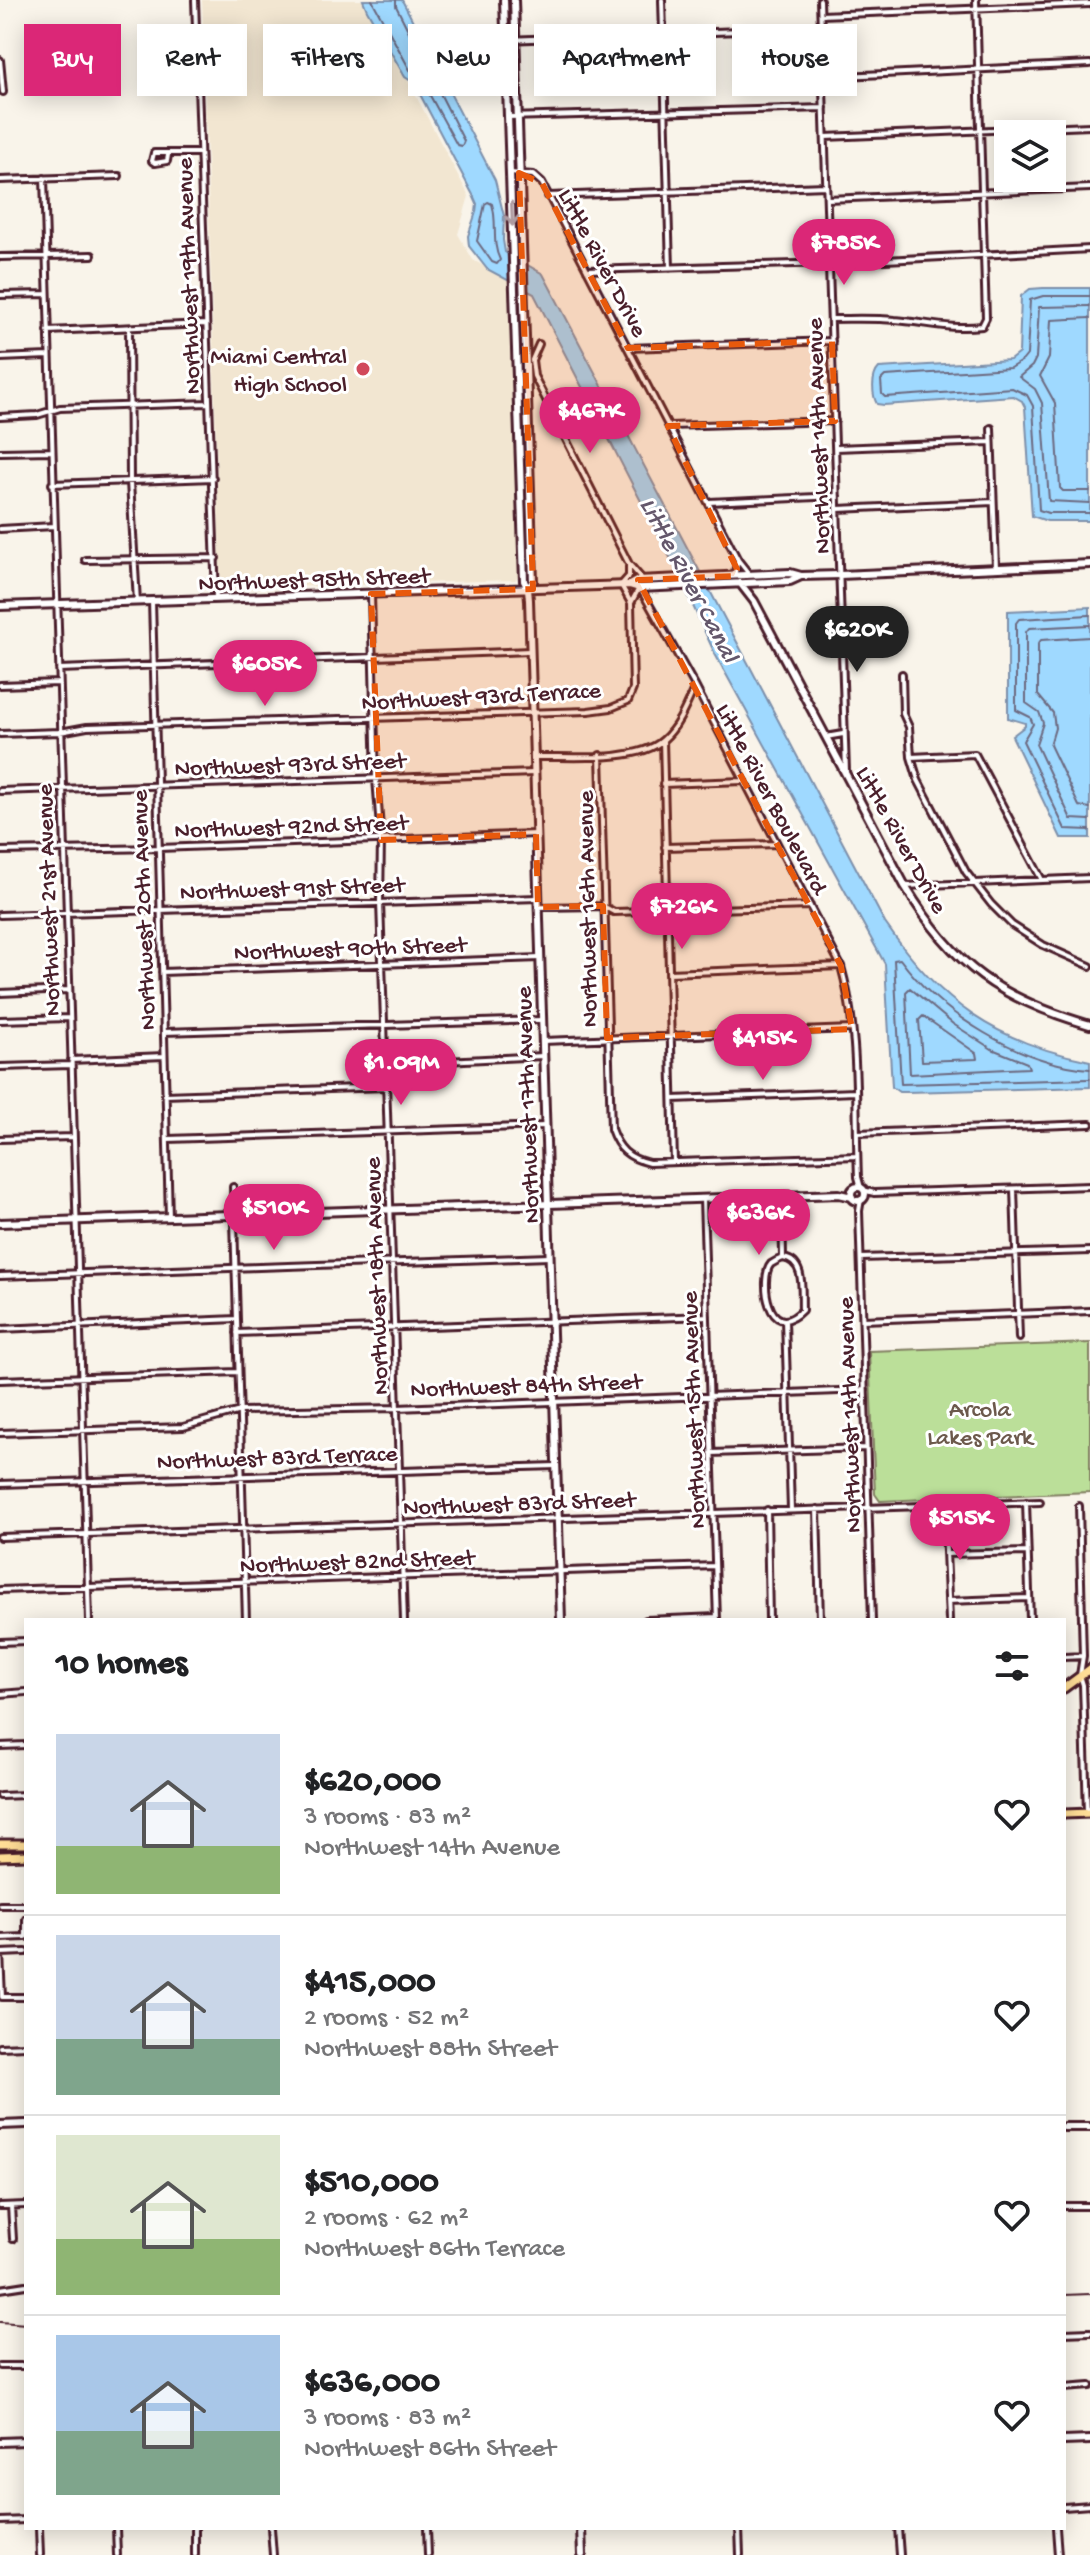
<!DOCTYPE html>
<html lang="en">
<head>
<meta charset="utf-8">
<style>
	body { margin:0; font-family:"Gochi Hand",sans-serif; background:#f6f6f6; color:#202124; height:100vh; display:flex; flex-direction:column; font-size:30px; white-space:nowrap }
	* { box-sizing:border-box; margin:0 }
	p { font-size:26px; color:#757577 }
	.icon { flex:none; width:44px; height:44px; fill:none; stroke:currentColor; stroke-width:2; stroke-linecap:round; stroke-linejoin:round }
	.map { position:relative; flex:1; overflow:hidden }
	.details { position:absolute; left:24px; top:1618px; width:1042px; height:912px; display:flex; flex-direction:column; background:#fff; border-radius:0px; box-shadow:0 4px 20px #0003 }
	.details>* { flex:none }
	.guide { position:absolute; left:24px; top:24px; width:1042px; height:72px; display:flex; gap:16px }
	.fabs { position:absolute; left:994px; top:120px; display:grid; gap:16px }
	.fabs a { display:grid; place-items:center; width:72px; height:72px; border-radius:0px; background:#fff; box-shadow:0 4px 20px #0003; font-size:40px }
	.price { position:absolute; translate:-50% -68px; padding:0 18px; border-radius:28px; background:#db2777; color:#fff; font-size:26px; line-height:52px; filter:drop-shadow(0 2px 4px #0008) }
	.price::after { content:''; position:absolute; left:50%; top:48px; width:24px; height:18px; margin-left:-12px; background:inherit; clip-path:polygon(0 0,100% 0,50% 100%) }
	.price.active { background:#222; color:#fff }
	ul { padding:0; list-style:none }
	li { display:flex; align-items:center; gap:24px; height:200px; padding:0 32px }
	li+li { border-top:2px solid #e0e0e0 }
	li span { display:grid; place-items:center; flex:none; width:224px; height:160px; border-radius:0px; color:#555 }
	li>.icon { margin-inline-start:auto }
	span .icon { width:96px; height:96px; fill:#fffc; stroke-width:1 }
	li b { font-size:34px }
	h2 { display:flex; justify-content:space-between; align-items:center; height:96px; padding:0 32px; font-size:34px }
	.tag { padding:0 28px; border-radius:0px; background:#fff; box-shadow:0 4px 20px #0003; font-size:28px; line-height:72px }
	.tag.active { background:#db2777; color:#fff }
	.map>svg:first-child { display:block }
	.built { fill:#f2e6d1 }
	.green { fill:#bbdf99; stroke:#827f62; stroke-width:2 }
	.water { fill:#9fd9ff; stroke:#7d8faa; stroke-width:2 }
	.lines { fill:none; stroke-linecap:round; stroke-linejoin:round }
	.shore { stroke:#6c6980; stroke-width:2 }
	.street-casing { stroke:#4a1f2b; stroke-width:10 }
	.secondary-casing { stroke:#4a1f2b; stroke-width:12 }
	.primary-casing { stroke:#4a1f2b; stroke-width:13 }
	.street { stroke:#fff; stroke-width:4 }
	.secondary { stroke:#fff; stroke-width:6 }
	.primary { stroke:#ffdd96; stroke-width:7 }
	.rail { stroke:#4a1f2b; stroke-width:2 }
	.oneway { stroke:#ae9aa0 }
	.marked { fill:#e8590c; fill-opacity:0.2; stroke:#e8590c; stroke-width:6; stroke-dasharray:16 10; stroke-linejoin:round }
	.poi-dot { fill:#d1495b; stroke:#fff; stroke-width:3 }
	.labels { text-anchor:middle; stroke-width:6; stroke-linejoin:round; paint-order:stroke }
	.street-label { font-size:24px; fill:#4a1f2b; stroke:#fff }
	.poi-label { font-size:24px; fill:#4a1f2b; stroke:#fff; text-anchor:end }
	.park-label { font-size:24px; fill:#6c594c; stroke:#fff }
	.water-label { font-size:26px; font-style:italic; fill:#64576b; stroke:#fff }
</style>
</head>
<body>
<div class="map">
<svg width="1090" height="2555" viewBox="0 0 1090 2555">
	<rect width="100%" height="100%" fill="#f9f4ea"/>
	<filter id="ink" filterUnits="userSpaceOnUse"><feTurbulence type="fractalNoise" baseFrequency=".0125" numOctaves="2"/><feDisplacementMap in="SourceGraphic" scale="16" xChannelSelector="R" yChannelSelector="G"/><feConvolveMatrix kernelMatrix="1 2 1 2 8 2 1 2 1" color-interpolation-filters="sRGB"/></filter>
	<g filter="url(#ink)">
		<path class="built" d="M 202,0 L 365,0 L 469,196 L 458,234 L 473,260 L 509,280 L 519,576 L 515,580 L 221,589 Z"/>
		<path class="green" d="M 1090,1343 L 1090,1492 L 880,1501 L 875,1494 L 869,1351 Z"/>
		<path class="water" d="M 363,0 L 402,0 L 495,180 L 504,216 L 503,240 L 505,252 L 543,274 L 885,923 C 940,1003 995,1042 1090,1061 L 1090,1087 L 907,1092 L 899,1092 L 892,1087 L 885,964 L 715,654 L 678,573 L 534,294 L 487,269 L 469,246 L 468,236 L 476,212 L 477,204 L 473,195 L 414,83 L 405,77 L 367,10 Z
			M 1043,288 L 1090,288 L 1090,521 L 1047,521 L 1032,516 L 1025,407 L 1022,401 L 1013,396 L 884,405 L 877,404 C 872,395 871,376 879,368 L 1010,360 L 1019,353 L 1021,296 L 1030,289 Z
			M 1090,607 L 1090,838 L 1061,838 L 1012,736 L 1025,726 L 1025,723 L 1008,718 L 1008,611 Z"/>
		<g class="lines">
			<path class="shore" d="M 372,0 L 410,70 L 421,79 L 457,145 L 462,146 L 464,141 L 396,6 L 396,0
				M 488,202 L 492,204 C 498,223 491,242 500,260 L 497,264 L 492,262 L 477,241 L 485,204 Z
				M 1090,296 L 1043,296 L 1030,300 L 1027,355 L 1023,360 L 1010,368 L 885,376 L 881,380 L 882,394 L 885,397 L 1012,388 L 1027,395 L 1033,406 L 1039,510 L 1048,513 L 1090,513
				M 1090,306 L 1039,307 L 1036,358 L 1032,366 L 1019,377 L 1035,389 L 1042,403 L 1049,501 L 1090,503
				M 1090,318 L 1051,320 L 1049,358 L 1040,376 L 1055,403 L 1060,488 L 1063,491 L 1090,491
				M 1090,615 L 1019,619 L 1016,623 L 1016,710 L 1030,717 L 1033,724 L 1023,741 L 1065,829 L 1090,830
				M 1090,625 L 1029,628 L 1026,632 L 1026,703 L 1039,712 L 1043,723 L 1036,744 L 1071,819 L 1090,820
				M 1090,637 L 1041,640 L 1038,644 L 1038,695 L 1053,713 L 1055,728 L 1050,745 L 1079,806 L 1090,808
				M 910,988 L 953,1024 L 992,1049 L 1027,1063 L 1029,1068 L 910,1074 L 906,992 Z
				M 923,1016 L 976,1053 L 977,1059 L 922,1061 L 919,1020 Z
				M 1090,1069 C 1021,1064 940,1014 900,959 L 894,960 L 901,1084 L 1090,1079"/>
			<defs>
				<path id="street" d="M 195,0 L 216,599
					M 662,0 L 670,268
					M 820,0 L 846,771
					M 821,15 L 1090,4
					M 506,40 L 821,28
					M 0,60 L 3,92
					M 823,77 L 1090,64
					M 508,117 L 824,108
					M 825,137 L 1090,126
					M 168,155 L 167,161 L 155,163 L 152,161 L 154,153 L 200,153
					M 510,173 L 533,175 L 542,183 L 738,560 L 749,574
					M 44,178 L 89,1620
					M 0,180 L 119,176
					M 548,196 L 826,186
					M 827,199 L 1090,188
					M 0,257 L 92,255
					M 587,270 L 829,263 L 1090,249
					M 0,295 L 47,294
					M 832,319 C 853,319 874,318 895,320 C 924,322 951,330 982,326 L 986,318 L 976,0
					M 129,328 L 130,482 L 137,602
					M 48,331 L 205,324
					M 539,344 L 532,360 L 534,376 L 629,564 L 643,580
					M 628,348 L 832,341
					M 0,358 L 48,356
					M 0,417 L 37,415 L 60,408 L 209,403
					M 669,426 L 835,421
					M 991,428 L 996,568
					M 836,448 L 991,442
					M 0,452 L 51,451
					M 52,484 L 213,478
					M 709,502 L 837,496
					M 838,509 L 993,502
					M 0,529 L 54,526
					M 85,560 L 216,558
					M 734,576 L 738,560
					M 640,588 L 695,686 L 841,966 C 860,1034 855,1107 858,1177 L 861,1188
					M 371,594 L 376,779 L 381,840 L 380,902 L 404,1620
					M 152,601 L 169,1217
					M 631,603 L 639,588
					M 59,669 L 530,651
					M 902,674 L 903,714 L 909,727 L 911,757 L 918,780 L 966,872 L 991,904 L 1012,925 L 1043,945 L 1090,966
					M 0,685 L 59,683
					M 0,734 L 60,732 L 87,727 L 588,711 L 611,708 L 628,701 L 633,689 L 631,603 L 621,585 L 629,576 L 629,564
					M 826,737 L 843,734
					M 663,740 L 674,1162
					M 600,755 L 611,1129 C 618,1149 628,1158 649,1163 L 857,1156
					M 534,757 C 567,756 638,763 663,740 C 679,726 687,704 695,686
					M 911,757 L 975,754 L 1042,880
					M 663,784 L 743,781
					M 0,791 L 534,773
					M 665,847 L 777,844
					M 0,851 L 159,848 L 536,834
					M 905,886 L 1090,878
					M 538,907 L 603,906 L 614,912 L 810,906
					M 0,915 L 538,898
					M 162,972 L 540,958
					M 669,973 L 841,966
					M 0,993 L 69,990
					M 0,1020 L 69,1018
					M 164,1032 L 542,1020
					M 543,1041 L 852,1029
					M 71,1060 L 164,1056
					M 386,1064 L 543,1056
					M 0,1067 L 71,1065
					M 165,1095 L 386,1087
					M 673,1099 L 855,1092
					M 857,1133 L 1090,1124
					M 0,1139 L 73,1137
					M 168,1139 L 545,1126
					M 233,1187 L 246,1620
					M 1014,1189 L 1019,1338
					M 863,1190 L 874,1193 L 1090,1186
					M 782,1196 L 783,1258
					M 703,1199 L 717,1620
					M 861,1199 L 859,1211 L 872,1620
					M 783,1258 C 806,1261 801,1291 802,1310 C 768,1345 759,1277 771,1264 C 774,1262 780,1259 783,1258 Z
					M 861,1258 L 1090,1251
					M 0,1276 L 549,1257
					M 785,1320 L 791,1510
					M 863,1320 L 1090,1311
					M 0,1329 L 237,1319
					M 237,1333 L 707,1316
					M 0,1380 L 238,1372
					M 0,1433 L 183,1427 L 240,1411 L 397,1408 L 865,1390
					M 711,1453 L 866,1448
					M 0,1484 L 556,1466
					M 1026,1502 L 1030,1620
					M 944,1505 L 949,1620
					M 1079,1506 L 1083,1656 L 1080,1675 L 1083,1685 L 1087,1813
					M 817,1509 L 820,1620
					M 767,1510 L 769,1620
					M 0,1537 L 1040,1502
					M 946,1554 L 1027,1552
					M 0,1590 L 715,1566
					M 948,1601 L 1029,1598
					M 646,1620 L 717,1617
					M 0,1642 L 26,1641
					M 1064,1657 L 1083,1656
					M 0,1694 L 26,1692
					M 0,1746 L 26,1745
					M 0,1796 L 26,1795
					M 0,1905 L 26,1905
					M 26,1919 L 26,1937
					M 0,1938 L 26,1937
					M 0,1953 L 2,1997
					M 0,1953 L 26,1952
					M 2,1997 L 26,1997
					M 0,2047 L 26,2046
					M 0,2206 L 26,2205
					M 11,2206 L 13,2239
					M 1064,2206 L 1090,2206
					M 0,2289 L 26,2285
					M 1064,2333 L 1090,2332
					M 0,2366 L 26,2366
					M 1064,2388 L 1090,2386
					M 1064,2507 L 1090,2505
					M 0,2521 L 26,2520
					M 39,2528 L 40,2555
					M 116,2528 L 117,2555
					M 195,2528 L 195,2555
					M 271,2528 L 273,2555
					M 427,2528 L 428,2555
					M 739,2528 L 740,2555
					M 898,2528 L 900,2555
					M 1056,2528 L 1058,2555"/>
				<path id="secondary" d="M 504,0 L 524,581 L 528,589 L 529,600 L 561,1620
					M 514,0 L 533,581 L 528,589
					M 740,583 L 754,601 L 905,886 C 954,967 1000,999 1090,1025
					M 629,585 L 638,580 L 790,573 L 801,576 L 840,575 L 1090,564
					M 0,606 L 629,585 L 639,588 L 790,581 L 801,576
					M851 1194a7 7 0 1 1 14 0a7 7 0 1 1-14 0Z
					M 0,1223 L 839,1194 L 852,1197
					M 0,2125 L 26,2124
					M 1064,2127 L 1090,2127
					M 1064,2441 L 1090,2440
					M 0,2442 L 26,2441
					M 581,2528 L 582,2555"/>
				<path id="primary" d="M 1064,1688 L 1090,1669
					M 1064,1814 L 1090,1813
					M 0,1844 L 26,1844
					M 0,1856 L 26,1855"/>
			</defs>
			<use href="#street" class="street-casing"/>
			<use href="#secondary" class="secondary-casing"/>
			<use href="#primary" class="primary-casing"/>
			<use href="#street" class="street"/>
			<use href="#secondary" class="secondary"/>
			<use href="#primary" class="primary"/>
			<path class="rail" d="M 1064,2295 L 1090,2294
				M 0,2322 L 26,2324"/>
		</g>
		<defs><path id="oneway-shaft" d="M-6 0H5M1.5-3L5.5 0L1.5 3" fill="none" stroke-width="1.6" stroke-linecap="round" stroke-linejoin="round" transform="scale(2)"/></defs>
		<use class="oneway" href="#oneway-shaft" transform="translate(512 214) rotate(88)"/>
	</g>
	<path class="marked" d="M 519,173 L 542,183 L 628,348 L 832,341 L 835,421 L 668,426 L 737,569 L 734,576 L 638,580 L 841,966 L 852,1029 L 607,1038 L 603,906 L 538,907 L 536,834 L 381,840 L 371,594 L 533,589 Z"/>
	<circle class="poi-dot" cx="363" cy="369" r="8"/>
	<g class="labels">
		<g class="street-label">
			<text transform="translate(604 262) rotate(62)" y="8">Little River Drive</text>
			<text transform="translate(187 276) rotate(-92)" y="8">Northwest 19th Avenue</text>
			<text transform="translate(817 436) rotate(-92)" y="8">Northwest 14th Avenue</text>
			<text transform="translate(314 578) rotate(-2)" y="8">Northwest 95th Street</text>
			<text transform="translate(481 695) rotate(-3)" y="8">Northwest 93rd Terrace</text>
			<text transform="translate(290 763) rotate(-2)" y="8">Northwest 93rd Street</text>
			<text transform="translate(773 798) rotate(62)" y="8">Little River Boulevard</text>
			<text transform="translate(291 825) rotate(-2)" y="8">Northwest 92nd Street</text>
			<text transform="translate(903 839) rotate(61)" y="8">Little River Drive</text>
			<text transform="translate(292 887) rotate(-2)" y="8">Northwest 91st Street</text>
			<text transform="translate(47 900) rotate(-92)" y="8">Northwest 21st Avenue</text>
			<text transform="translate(586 909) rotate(-91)" y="8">Northwest 16th Avenue</text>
			<text transform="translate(142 910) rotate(-92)" y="8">Northwest 20th Avenue</text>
			<text transform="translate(350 947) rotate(-2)" y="8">Northwest 90th Street</text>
			<text transform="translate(526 1105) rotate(-92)" y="8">Northwest 17th Avenue</text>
			<text transform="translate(375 1276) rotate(-92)" y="8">Northwest 18th Avenue</text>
			<text transform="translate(526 1384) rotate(-2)" y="8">Northwest 84th Street</text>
			<text transform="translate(692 1410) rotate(-92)" y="8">Northwest 15th Avenue</text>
			<text transform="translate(848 1415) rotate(-92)" y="8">Northwest 14th Avenue</text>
			<text transform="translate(277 1456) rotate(-2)" y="8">Northwest 83rd Terrace</text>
			<text transform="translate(519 1502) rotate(-2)" y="8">Northwest 83rd Street</text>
			<text transform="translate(357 1560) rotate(-2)" y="8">Northwest 82nd Street</text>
		</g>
		<g class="poi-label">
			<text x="347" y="363">Miami Central<tspan x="347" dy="28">High School</tspan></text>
		</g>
		<g class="park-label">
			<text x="980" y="1416">Arcola<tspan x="980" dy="28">Lakes Park</tspan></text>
		</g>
		<g class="water-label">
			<text transform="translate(691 579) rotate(62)" y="9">Little River Canal</text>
		</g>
	</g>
</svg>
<div class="fabs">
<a><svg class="icon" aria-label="layers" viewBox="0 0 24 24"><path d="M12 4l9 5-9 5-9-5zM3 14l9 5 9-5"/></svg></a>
</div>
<b class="price" style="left:844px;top:287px">$785K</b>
<b class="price" style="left:590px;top:455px">$467K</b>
<b class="price active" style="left:857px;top:674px">$620K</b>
<b class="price" style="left:265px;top:708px">$605K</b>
<b class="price" style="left:682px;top:951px">$726K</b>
<b class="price" style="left:763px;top:1082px">$415K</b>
<b class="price" style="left:401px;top:1107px">$1.09M</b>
<b class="price" style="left:274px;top:1252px">$510K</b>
<b class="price" style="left:759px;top:1257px">$636K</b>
<b class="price" style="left:960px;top:1562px">$515K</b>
<div class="guide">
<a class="tag active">Buy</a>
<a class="tag">Rent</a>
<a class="tag">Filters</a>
<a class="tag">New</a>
<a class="tag">Apartment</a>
<a class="tag">House</a>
</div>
<section class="details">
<h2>10 homes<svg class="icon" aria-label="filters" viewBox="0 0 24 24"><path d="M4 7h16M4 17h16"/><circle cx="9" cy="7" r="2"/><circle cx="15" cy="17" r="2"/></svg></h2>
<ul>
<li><span style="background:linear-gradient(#c9d6e8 70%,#8fb573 0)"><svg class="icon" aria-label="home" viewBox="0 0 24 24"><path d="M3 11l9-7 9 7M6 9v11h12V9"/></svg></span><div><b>$620,000</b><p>3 rooms · 83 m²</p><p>Northwest 14th Avenue</p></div><svg class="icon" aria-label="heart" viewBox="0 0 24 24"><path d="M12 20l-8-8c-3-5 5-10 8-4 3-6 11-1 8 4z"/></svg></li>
<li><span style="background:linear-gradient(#c9d6e8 65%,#7fa58c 0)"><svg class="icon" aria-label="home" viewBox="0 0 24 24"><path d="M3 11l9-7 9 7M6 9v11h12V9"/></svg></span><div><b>$415,000</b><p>2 rooms · 52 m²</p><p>Northwest 88th Street</p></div><svg class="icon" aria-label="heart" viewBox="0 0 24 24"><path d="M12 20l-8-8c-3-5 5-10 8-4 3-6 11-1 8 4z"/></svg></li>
<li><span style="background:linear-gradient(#dfe7d0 65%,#8fb573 0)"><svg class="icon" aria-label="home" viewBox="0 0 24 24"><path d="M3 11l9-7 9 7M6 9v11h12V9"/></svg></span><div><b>$510,000</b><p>2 rooms · 62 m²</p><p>Northwest 86th Terrace</p></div><svg class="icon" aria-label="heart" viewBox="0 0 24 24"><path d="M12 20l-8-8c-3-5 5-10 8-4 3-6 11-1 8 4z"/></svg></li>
<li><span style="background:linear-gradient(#a9c7e8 60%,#7fa58c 0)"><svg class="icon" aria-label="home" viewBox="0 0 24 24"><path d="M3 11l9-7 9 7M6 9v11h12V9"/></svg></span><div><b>$636,000</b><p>3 rooms · 83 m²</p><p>Northwest 86th Street</p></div><svg class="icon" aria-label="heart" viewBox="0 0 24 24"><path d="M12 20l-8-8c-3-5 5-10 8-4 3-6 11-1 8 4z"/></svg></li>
</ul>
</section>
</div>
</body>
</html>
